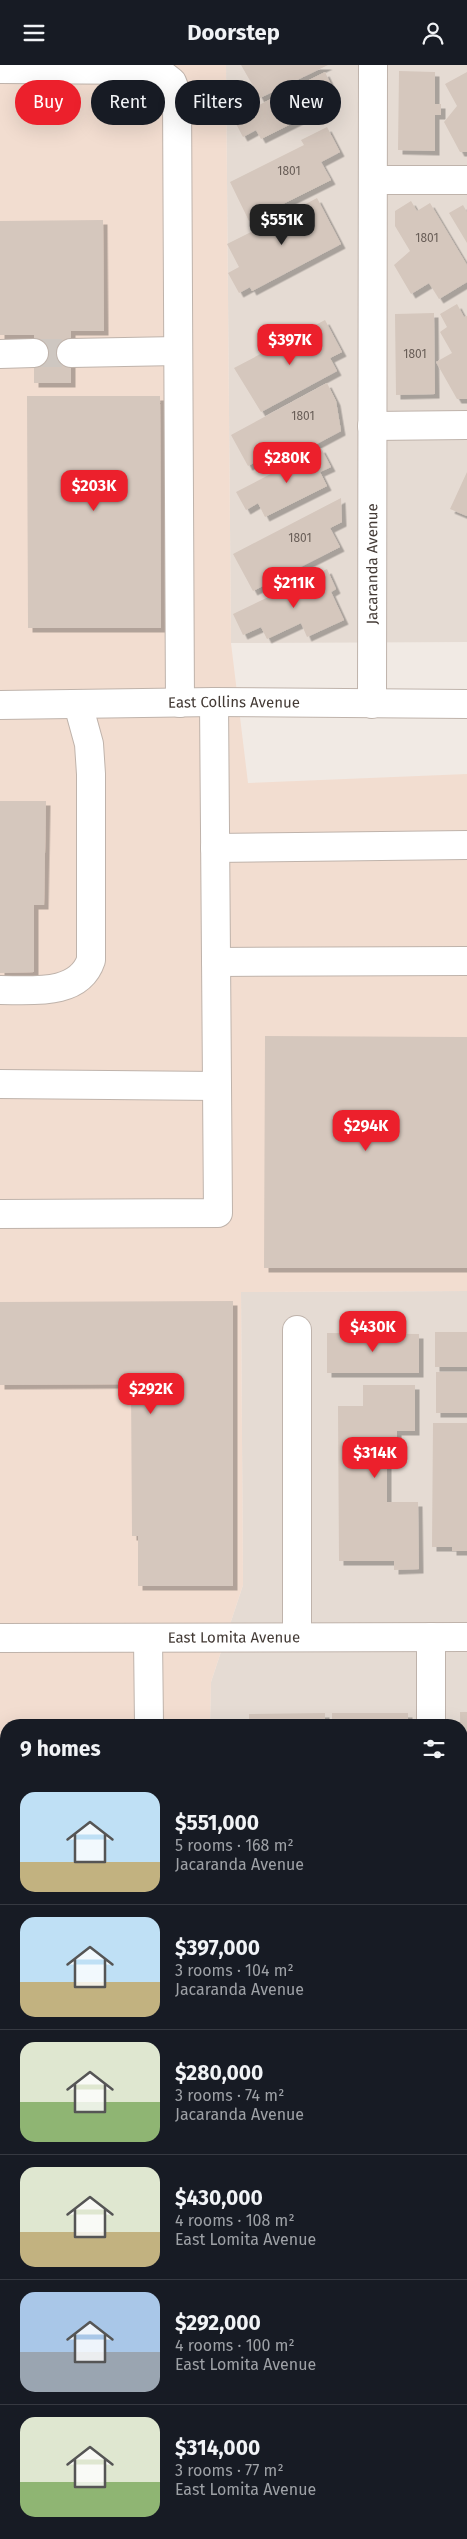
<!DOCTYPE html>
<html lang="en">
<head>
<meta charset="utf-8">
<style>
	body { margin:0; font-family:"Fira Sans",sans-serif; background:#242831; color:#f1f3f6; height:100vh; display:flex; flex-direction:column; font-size:19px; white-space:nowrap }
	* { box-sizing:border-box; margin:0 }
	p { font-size:16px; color:#9ea1a6 }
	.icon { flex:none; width:28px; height:28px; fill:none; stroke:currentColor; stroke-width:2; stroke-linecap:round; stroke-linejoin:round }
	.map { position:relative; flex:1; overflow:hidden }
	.panel { position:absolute; left:0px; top:1654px; width:468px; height:821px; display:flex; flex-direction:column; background:#171b24; border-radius:20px 20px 0 0; box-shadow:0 5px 20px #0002 }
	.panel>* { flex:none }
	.hud { position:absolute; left:15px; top:15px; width:438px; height:45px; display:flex; gap:10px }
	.price { position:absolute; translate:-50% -42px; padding:0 11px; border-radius:10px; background:#ec202c; color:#fff; font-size:16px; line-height:32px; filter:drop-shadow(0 1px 2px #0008) }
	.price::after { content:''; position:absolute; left:50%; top:30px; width:15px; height:11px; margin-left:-8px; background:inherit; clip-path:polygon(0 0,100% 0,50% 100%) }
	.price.selected { background:#222; color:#fff }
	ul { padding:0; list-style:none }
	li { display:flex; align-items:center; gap:15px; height:125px; padding:0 20px }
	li+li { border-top:1px solid #363941 }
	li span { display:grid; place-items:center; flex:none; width:140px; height:100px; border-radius:15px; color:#555 }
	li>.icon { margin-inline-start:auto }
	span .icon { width:60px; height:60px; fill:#fffc; stroke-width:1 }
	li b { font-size:21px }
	h2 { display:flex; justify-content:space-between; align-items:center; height:60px; padding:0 20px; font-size:21px }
	.pill { padding:0 18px; border-radius:22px; background:#171b24; box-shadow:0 5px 20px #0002; font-size:18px; line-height:45px }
	.pill.selected { background:#ec202c; color:#fff }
	header { display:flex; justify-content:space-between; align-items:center; height:65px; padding:0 20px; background:#171b24; font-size:22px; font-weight:700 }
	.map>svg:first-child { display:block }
	.residential { fill:#e5dbd3 }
	.commercial { fill:#f2ddd0 }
	.building { fill:#d5c7bd; filter:url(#shadow) }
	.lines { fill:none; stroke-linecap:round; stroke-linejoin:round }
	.minor-tunnel { stroke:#cec7c1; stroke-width:28; stroke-dasharray:28 14; stroke-linecap:butt }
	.minor-casing { stroke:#bfb3ab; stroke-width:30 }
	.minor { stroke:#fff; stroke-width:28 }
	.labels { text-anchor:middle; stroke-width:5; stroke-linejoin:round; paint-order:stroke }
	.number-label { font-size:12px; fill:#685d57 }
	.street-label { font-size:15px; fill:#433a35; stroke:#fff }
</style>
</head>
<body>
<header><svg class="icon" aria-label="menu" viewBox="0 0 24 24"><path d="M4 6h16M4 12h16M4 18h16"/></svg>Doorstep<svg class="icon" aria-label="person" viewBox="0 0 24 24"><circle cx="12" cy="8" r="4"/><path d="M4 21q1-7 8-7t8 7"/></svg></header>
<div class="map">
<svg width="467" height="2474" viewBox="0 0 467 2474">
	<defs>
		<filter id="shadow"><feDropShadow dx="4.5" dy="4.5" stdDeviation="0" flood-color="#0004"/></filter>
	</defs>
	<rect width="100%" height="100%" fill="#f1eae4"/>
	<path class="residential" d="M 226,0 L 467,0 L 467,577 L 231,578 Z
		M 467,1226 L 467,2474 L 152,2474 L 152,2469 L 461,2469 L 461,1660 L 210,1660 L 211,1617 L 243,1520 L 241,1227 Z"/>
	<path class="commercial" d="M 0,0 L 226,0 L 231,578 L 248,718 L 467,709 L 467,1226 L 241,1227 L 243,1520 L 211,1617 L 210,1660 L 6,1660 L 6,2469 L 152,2469 L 152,2474 L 0,2474 Z"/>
	<path class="building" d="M 241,0 L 328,0 L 260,33 Z
		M 399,6 L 435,7 L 435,39 L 441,39 L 441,50 L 435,50 L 435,86 L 398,85 Z
		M 325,7 L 334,26 L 320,33 L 325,42 L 261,74 L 256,65 L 243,72 L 233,53 Z
		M 467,7 L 467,87 L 460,87 L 444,57 L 457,41 L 445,19 Z
		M 327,62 L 340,87 L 321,97 L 331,115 L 249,156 L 230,117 L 304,80 L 301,75 Z
		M 317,133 L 341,179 L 252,226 L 250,222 L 239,228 L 228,208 L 239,202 L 227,179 L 269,158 L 267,153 L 282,146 L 285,150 Z
		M 411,136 L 417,146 L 430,138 L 467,200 L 467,217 L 439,234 L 429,218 L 411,229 L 394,200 L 410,186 L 395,161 L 395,146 Z
		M 463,140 L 467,147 L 467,178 L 449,148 Z
		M 103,155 L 104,266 L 71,266 L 71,318 L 34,318 L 34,270 L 0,270 L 0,156 Z
		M 457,239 L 464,252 L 467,251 L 467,334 L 457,334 L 436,297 L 452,288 L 440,267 L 447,262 L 440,249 Z
		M 434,248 L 435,329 L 396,330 L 395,249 Z
		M 325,255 L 342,287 L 330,293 L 337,306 L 261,347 L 234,303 Z
		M 327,318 L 336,336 L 341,366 L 296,390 L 290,379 L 248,401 L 231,370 Z
		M 27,331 L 160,331 L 161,563 L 28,563 Z
		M 321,383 L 331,402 L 320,407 L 327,421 L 265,452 L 258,438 L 246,445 L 236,427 Z
		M 467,407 L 467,451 L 450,444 Z
		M 341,433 L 342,457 L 330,463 L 340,482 L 253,526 L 233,489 Z
		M 327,504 L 336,524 L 331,527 L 344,555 L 307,572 L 301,558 L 267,574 L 261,562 L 243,570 L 233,549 Z
		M 0,736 L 46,736 L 44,840 L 34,840 L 34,907 L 0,908 Z
		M 265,971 L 467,972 L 467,1203 L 264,1203 Z
		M 233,1236 L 233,1521 L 138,1521 L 138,1471 L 132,1471 L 131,1319 L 0,1320 L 0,1237 Z
		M 435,1267 L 467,1267 L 467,1302 L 435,1302 Z
		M 327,1268 L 419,1269 L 419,1308 L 327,1308 Z
		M 436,1307 L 467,1307 L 467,1348 L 436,1348 Z
		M 363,1320 L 415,1320 L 415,1366 L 397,1366 L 397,1392 L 387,1392 L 387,1437 L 418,1437 L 419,1504 L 394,1505 L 394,1496 L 339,1496 L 338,1341 L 363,1341 Z
		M 433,1358 L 467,1358 L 467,1486 L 452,1486 L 452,1482 L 432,1482 Z
		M 460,1647 L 467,1647 L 467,1703 L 461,1703 Z
		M 325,1648 L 325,1660 L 249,1660 L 249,1649 Z
		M 332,1648 L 408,1648 L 408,1660 L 332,1660 Z
		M 461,1737 L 467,1737 L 467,1792 L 461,1792 Z
		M 0,1826 L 6,1826 L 6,1922 L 0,1922 Z
		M 461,1853 L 467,1859 L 467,1883 L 461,1889 Z
		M 467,1933 L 467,1993 L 461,1994 L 461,1934 Z
		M 0,1947 L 6,1947 L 6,2003 L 0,2003 Z
		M 461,2055 L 467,2055 L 467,2119 L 461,2119 Z
		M 461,2161 L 467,2161 L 467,2254 L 461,2254 Z
		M 0,2262 L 6,2262 L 6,2354 L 0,2354 Z
		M 461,2306 L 467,2306 L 467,2361 L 461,2361 Z
		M 461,2372 L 467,2372 L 467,2434 L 461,2434 Z"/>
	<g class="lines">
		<path class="minor-tunnel" d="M 34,288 L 71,288"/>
		<defs>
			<g id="minor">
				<path d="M 0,4 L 157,5 L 172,17 L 177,30 L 180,638"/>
				<path d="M 373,115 L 467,115"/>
				<path d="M 71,288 L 178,286"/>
				<path d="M 0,289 L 34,288"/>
				<path d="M 372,361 L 467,360"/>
				<path id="s1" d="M 372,639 L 373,0"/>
				<path id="s2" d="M 0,640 L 214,637 L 467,639"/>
				<path d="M 215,783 L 467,780"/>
				<path d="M 216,897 L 467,896"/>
				<path d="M 0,925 C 32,925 79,931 91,895 L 91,709 L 89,679 L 78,639"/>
				<path d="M 0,1019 L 217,1021"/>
				<path d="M 0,1149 L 218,1148 L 214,637"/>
				<path d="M 297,1265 L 297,1572"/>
				<path d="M 431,1572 L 431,1660"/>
				<path id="s3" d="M 0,1573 L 467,1572"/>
				<path d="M 148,1573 L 149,1660"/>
				<path d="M 0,1752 L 6,1752"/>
				<path d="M 128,2469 L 128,2474"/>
				<path d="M 381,2469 L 381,2474"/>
			</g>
		</defs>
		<use href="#minor" class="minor-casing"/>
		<use href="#minor" class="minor"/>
	</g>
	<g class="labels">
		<g class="number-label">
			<text x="289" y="110">1801</text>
			<text x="427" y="177">1801</text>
			<text x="415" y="293">1801</text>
			<text x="303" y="355">1801</text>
			<text x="300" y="477">1801</text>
		</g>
		<g class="street-label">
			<text dy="5" stroke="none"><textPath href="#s1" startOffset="140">Jacaranda Avenue</textPath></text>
			<text dy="5" stroke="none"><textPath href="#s2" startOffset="234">East Collins Avenue</textPath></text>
			<text dy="5" stroke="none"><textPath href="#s3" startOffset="234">East Lomita Avenue</textPath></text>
		</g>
	</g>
</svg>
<b class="price selected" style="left:282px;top:181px">$551K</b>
<b class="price" style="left:290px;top:301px">$397K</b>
<b class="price" style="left:287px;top:419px">$280K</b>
<b class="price" style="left:94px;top:447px">$203K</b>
<b class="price" style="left:294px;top:544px">$211K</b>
<b class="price" style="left:366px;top:1087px">$294K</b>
<b class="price" style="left:373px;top:1288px">$430K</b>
<b class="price" style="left:151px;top:1350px">$292K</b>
<b class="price" style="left:375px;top:1414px">$314K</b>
<div class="hud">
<a class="pill selected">Buy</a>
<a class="pill">Rent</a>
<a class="pill">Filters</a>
<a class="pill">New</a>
</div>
<section class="panel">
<h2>9 homes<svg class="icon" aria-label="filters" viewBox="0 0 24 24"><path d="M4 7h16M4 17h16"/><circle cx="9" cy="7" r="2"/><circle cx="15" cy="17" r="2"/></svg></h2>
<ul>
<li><span style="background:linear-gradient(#bfe0f5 70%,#c2b280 0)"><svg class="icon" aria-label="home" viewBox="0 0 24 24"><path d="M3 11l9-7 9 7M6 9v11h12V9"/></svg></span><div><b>$551,000</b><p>5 rooms · 168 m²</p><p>Jacaranda Avenue</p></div></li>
<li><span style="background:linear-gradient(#bfe0f5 65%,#c2b280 0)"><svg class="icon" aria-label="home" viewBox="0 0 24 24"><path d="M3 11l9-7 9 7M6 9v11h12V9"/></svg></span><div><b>$397,000</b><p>3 rooms · 104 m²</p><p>Jacaranda Avenue</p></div></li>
<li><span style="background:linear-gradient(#dfe7d0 60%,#8fb573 0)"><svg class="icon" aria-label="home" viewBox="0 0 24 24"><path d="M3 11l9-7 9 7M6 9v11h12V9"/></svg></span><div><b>$280,000</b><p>3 rooms · 74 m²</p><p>Jacaranda Avenue</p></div></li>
<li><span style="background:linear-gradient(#dfe7d0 65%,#c2b280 0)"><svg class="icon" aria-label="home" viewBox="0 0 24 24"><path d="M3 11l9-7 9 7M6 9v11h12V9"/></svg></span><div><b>$430,000</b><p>4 rooms · 108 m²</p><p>East Lomita Avenue</p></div></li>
<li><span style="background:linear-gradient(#a9c7e8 60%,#9aa5b1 0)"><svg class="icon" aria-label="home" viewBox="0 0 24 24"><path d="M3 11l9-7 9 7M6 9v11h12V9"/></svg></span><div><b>$292,000</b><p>4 rooms · 100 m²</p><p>East Lomita Avenue</p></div></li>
<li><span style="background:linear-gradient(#dfe7d0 65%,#8fb573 0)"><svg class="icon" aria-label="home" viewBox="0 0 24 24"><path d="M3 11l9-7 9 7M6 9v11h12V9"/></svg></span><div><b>$314,000</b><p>3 rooms · 77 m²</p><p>East Lomita Avenue</p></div></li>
</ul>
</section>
</div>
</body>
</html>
